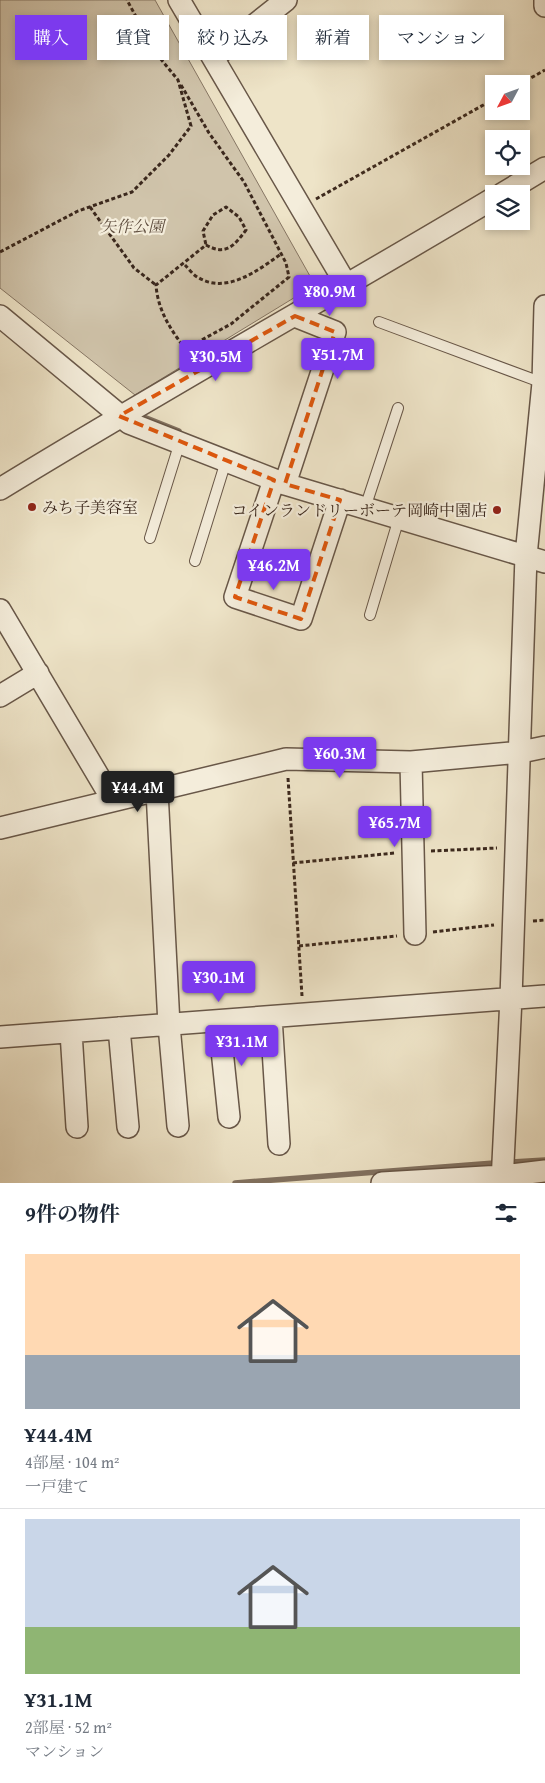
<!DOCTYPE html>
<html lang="ja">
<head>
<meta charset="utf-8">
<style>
	body { margin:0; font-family:"Gentium Book Plus","Noto Serif JP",serif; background:#f6f6f7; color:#1f2937; height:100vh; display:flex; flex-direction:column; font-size:19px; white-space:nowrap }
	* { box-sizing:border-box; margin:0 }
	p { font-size:16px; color:#747a83 }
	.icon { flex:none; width:28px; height:28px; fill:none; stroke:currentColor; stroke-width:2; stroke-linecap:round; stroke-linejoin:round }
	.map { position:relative; height:1183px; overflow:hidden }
	.sheet { display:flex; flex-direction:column; background:#fff; flex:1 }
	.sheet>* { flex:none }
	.guide { position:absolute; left:15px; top:15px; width:515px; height:45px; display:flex; gap:10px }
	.needle { width:32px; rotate:229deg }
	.tools { position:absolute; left:485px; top:75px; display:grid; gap:10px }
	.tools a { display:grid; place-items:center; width:45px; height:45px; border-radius:0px; background:#fff; box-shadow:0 2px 8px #0003; font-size:25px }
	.price { position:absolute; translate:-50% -42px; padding:0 11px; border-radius:5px; background:#7c3aed; color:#fff; font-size:16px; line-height:32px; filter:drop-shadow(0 1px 2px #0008) }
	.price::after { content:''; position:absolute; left:50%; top:30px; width:15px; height:11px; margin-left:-8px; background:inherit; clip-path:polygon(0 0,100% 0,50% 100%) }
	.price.selected { background:#222; color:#fff }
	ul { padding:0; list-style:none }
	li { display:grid; align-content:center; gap:10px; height:265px; padding:0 25px }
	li+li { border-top:1px solid #e0e1e3 }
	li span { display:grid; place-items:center; height:155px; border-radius:0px; color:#555 }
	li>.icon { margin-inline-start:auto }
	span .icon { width:90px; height:90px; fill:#fffc; stroke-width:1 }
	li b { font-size:21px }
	h2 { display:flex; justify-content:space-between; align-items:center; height:60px; padding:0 25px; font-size:21px }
	.tag { padding:0 18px; border-radius:0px; background:#fff; box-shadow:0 2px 8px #0003; font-size:18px; line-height:45px }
	.tag.selected { background:#7c3aed; color:#fff }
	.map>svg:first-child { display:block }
	.green { fill:#d0c4ab; stroke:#867664 }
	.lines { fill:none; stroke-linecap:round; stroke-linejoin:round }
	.stream { stroke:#827261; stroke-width:5.5 }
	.lane-casing { stroke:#685748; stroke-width:12 }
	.street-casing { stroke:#685748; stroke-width:24 }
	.path { stroke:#3b281d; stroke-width:3; stroke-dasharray:4 2.5; stroke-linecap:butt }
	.lane { stroke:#f4eddb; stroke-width:10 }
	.street { stroke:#f4eddb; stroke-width:21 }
	.marked { fill:none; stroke:#df570d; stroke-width:4; stroke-dasharray:10 6; stroke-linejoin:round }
	.poi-dot { fill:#8f2418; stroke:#f4eddb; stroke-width:2 }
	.labels { text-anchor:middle; stroke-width:4.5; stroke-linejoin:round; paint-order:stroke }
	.park-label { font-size:16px; font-style:italic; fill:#604f40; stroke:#f4eddb }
	.poi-label { font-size:16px; fill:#3b281d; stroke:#f4eddb; text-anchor:start }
</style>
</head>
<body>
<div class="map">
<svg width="545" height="1183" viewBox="0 0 545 1183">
	<rect width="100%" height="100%" fill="#eee4c8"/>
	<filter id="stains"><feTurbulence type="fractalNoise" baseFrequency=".004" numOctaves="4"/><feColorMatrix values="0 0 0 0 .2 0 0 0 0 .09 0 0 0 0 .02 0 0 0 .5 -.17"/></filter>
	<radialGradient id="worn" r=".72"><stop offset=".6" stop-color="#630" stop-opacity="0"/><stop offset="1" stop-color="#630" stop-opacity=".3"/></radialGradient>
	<path class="green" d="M 0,0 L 155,0 L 315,285 L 135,395 L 0,288 Z"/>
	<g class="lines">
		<path class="stream" d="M 144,417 L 179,431
			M 512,1162 L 545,1160
			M 235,1183 L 494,1163"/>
		<defs>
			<path id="lane" d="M 379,322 L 543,383
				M 365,508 L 398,408
				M 150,538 L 180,442
				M 195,561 L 226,461
				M 370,615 L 399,518"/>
			<path id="street" d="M 179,0 L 347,286
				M 545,0 L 545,6
				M 213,58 L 286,0
				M 502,194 L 545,168
				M 0,316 L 129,423 L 285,484 L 545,562
				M 274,480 L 235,597 L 301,619 L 340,500
				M 285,484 L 335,332 L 295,316
				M 0,489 C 163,389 330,296 494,198
				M 0,610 L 112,799
				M 0,696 L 38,673
				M 411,762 L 415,934
				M 157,791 L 169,1025 L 178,1126
				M 0,828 L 286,759 L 411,762 L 521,752 L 545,747
				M 271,1017 L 279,1144
				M 219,1021 L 229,1117
				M 119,1028 L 128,1127
				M 71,1032 L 77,1127
				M 0,1037 L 545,996
				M 382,1183 L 502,1176 L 545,1171
				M 502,1183 L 511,998 L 526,556 L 543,383 L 545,306"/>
		</defs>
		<use href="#lane" class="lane-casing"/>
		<use href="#street" class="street-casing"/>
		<path class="path" d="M 520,84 L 545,70
			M 181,85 L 209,133 L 244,182 L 286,263 L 289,277 L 231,324 L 185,349
			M 316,199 L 494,99
			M 90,207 L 134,268 L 156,285
			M 0,252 L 78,211 L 132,192 L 169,155 L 191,126 L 178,80 L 155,52 L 127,0
			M 185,265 C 189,269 194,276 199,278 C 227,294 257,271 281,254
			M 190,355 C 173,333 158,313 156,285 L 206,245 C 226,256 234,246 246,230 L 239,217 L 226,207 L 213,215 L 203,231 L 206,245
			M 288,778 L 302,996
			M 431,851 L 497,848
			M 293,863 L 395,853
			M 533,921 L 545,920
			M 433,932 L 494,925
			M 299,946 L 397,936"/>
		<use href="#lane" class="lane"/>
		<use href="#street" class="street"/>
	</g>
	<path class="marked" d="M 295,316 L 335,332 L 285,484 L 340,500 L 301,619 L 235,597 L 274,480 L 119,416 Z"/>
	<g class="poi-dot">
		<circle cx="32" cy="507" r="5"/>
		<circle cx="497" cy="510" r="5"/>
	</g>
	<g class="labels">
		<g class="park-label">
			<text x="132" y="232">矢作公園</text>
		</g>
		<g class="poi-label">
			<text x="42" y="513">みち子美容室</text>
			<text x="487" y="516" text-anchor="end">コインランドリーボーテ岡崎中園店</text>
		</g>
	</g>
	<rect width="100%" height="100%" filter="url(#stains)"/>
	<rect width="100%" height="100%" fill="url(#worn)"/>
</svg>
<div class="tools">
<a><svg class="needle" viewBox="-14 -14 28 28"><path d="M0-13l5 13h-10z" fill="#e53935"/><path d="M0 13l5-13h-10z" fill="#747a83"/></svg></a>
<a><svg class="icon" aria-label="locate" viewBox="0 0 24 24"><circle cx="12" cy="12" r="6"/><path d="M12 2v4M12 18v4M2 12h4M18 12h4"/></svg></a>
<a><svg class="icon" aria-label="layers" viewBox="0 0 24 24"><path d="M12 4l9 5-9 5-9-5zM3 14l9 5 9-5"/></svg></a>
</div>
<b class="price" style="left:330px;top:317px">¥80.9M</b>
<b class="price" style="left:338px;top:380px">¥51.7M</b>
<b class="price" style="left:216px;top:382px">¥30.5M</b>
<b class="price" style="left:274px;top:591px">¥46.2M</b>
<b class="price" style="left:340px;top:779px">¥60.3M</b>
<b class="price selected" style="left:138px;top:813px">¥44.4M</b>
<b class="price" style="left:395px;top:848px">¥65.7M</b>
<b class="price" style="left:219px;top:1003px">¥30.1M</b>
<b class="price" style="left:242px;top:1067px">¥31.1M</b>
<div class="guide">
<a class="tag selected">購入</a>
<a class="tag">賃貸</a>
<a class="tag">絞り込み</a>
<a class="tag">新着</a>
<a class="tag">マンション</a>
</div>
</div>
<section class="sheet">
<h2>9件の物件<svg class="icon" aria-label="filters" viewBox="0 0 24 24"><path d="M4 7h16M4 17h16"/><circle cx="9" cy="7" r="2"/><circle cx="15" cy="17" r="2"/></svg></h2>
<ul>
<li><span style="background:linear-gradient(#ffd9b3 65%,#9aa5b1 0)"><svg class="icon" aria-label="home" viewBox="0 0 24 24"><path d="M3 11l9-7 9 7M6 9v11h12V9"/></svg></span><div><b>¥44.4M</b><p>4部屋 · 104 m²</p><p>一戸建て</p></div></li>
<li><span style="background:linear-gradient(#c9d6e8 70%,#8fb573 0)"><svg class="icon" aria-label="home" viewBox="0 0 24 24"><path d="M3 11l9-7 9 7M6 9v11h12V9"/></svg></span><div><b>¥31.1M</b><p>2部屋 · 52 m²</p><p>マンション</p></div></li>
</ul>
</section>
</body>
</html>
